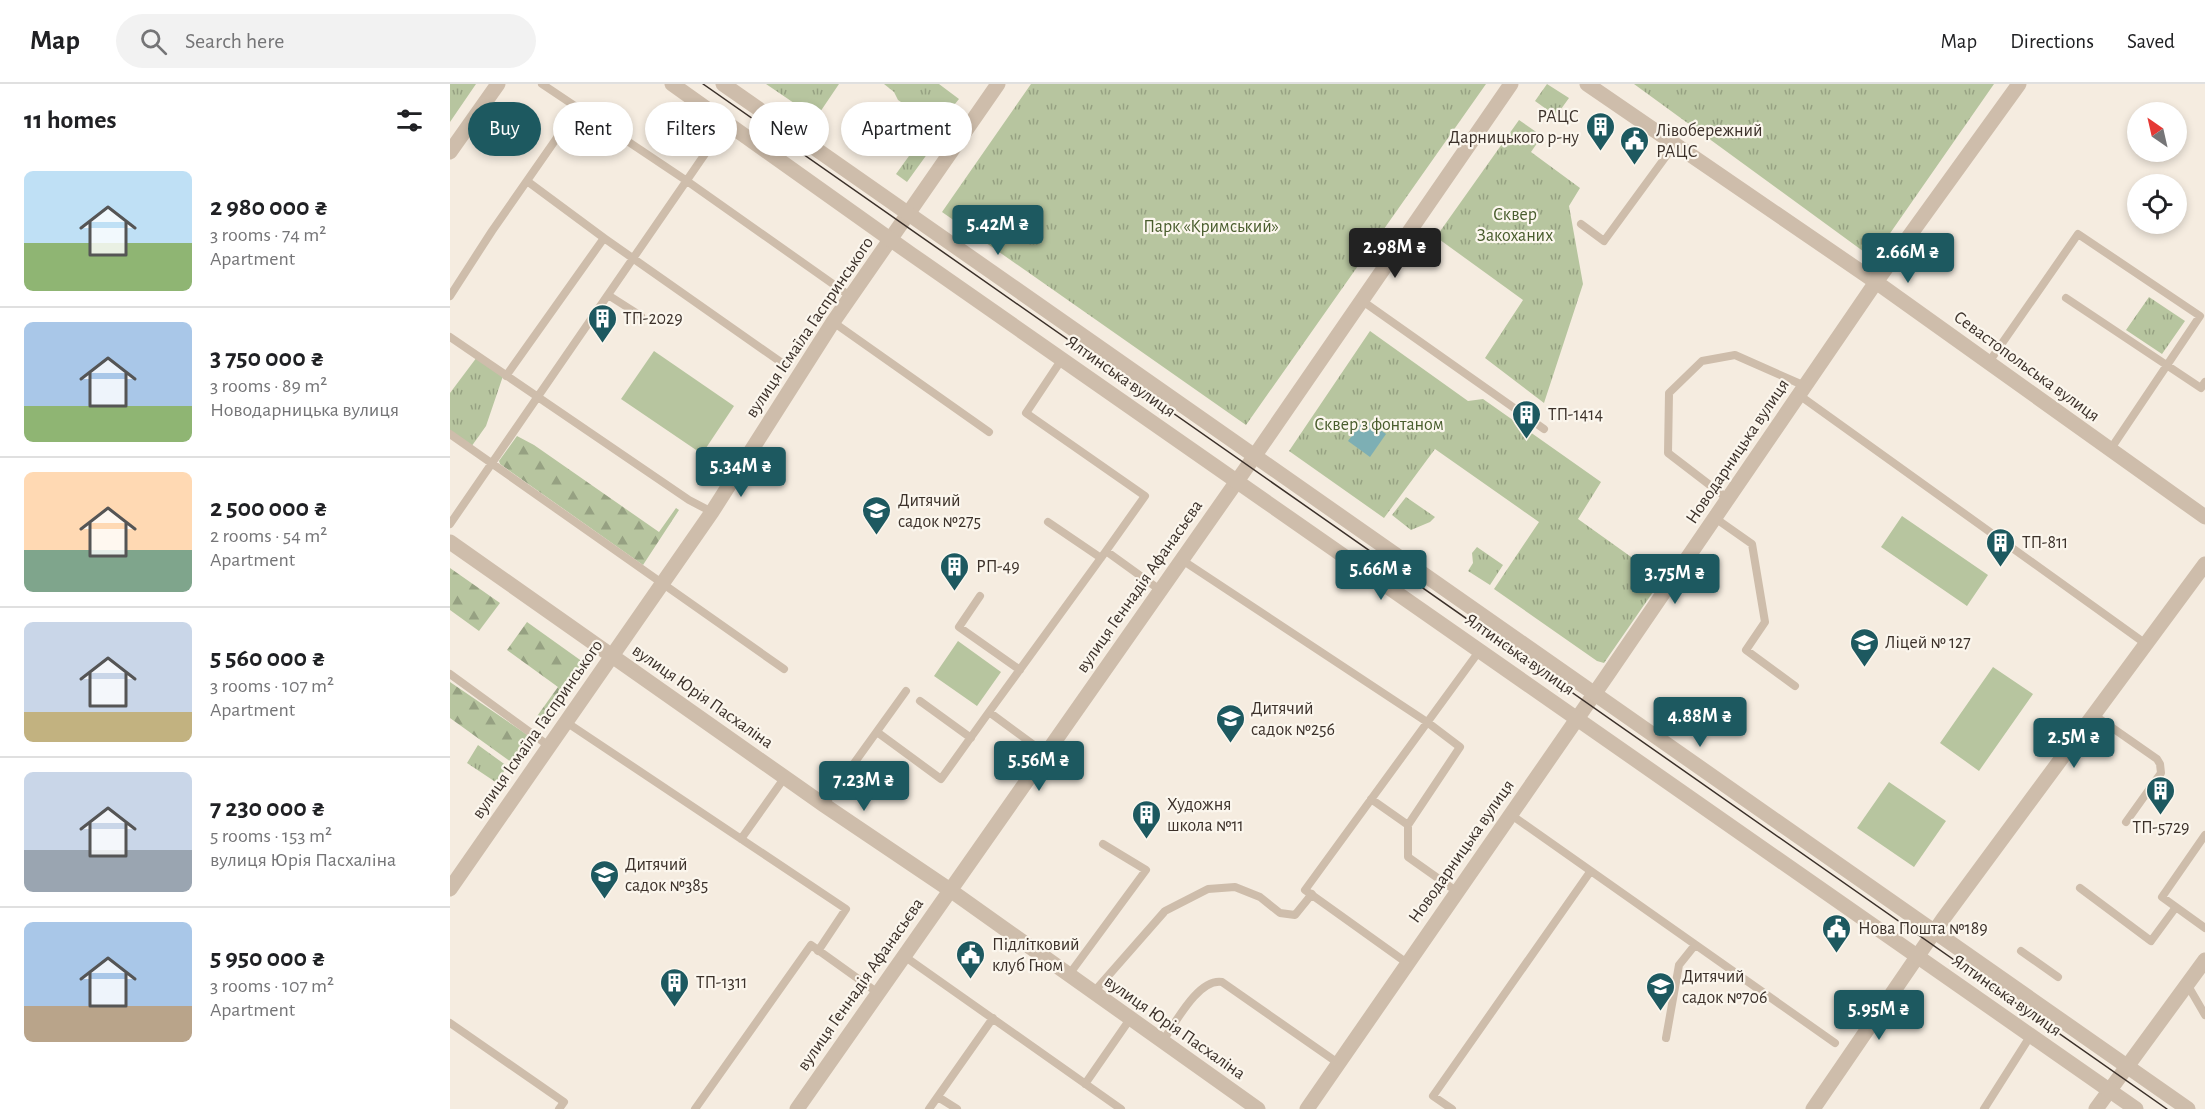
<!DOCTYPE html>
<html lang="en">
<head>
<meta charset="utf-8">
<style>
	body { margin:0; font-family:"Alegreya Sans",sans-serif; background:#f2f2f2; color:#202124; height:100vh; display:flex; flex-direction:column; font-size:22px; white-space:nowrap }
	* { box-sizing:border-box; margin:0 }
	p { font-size:20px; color:#757577 }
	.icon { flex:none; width:33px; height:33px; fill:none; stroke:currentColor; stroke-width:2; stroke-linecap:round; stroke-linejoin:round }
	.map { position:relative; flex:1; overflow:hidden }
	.sheet { display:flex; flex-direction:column; background:#fff; width:450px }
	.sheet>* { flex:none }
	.top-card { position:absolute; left:18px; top:18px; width:570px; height:54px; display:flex; gap:12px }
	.needle { width:39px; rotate:326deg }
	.tools { position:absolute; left:1677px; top:18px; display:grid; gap:12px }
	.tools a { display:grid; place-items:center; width:60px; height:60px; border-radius:50%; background:#fff; box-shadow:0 3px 9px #0003; font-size:30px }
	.price { position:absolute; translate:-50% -51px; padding:0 14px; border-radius:6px; background:#1d5960; color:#fff; font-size:20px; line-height:39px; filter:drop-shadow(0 2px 3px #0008) }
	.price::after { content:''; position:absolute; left:50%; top:36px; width:18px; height:14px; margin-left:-9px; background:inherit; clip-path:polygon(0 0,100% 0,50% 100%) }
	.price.selected { background:#222; color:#fff }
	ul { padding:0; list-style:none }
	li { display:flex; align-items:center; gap:18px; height:150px; padding:0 24px }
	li+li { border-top:2px solid #e0e0e0 }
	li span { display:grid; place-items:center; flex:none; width:168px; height:120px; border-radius:9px; color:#555 }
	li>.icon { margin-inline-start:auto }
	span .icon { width:72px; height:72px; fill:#fffc; stroke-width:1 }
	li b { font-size:26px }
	h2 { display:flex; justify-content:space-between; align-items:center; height:72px; padding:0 24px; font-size:26px }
	.pill { padding:0 21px; border-radius:27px; background:#fff; box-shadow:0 3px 9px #0003; font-size:21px; line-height:54px }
	.pill.selected { background:#1d5960; color:#fff }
	header { display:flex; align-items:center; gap:36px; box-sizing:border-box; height:84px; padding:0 30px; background:#fff; border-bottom:2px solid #e0e0e0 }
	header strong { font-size:28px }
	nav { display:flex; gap:33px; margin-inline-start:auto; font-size:21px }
	.search { width:420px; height:54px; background:#f2f2f2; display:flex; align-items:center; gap:15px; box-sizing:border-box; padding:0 21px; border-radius:33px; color:#757577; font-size:22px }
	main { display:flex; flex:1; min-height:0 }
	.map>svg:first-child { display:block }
	.grass { fill:url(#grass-tufts) }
	.forest { fill:url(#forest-firs) }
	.garden { fill:#b7c59f }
	.water { fill:#7dafb4 }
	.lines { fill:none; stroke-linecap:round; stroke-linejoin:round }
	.service { stroke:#cebdab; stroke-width:8 }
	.minor { stroke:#cebdab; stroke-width:15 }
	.tertiary { stroke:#cebdab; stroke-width:15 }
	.tram { stroke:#3c312a; stroke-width:1.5 }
	.labels { text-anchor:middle; stroke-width:4.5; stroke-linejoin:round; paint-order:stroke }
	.poi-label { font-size:18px; fill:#3c312a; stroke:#fbf6ed; text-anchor:start }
	.park-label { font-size:18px; fill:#485c2c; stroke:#fbf6ed }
	.street-label { font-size:18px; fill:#3c312a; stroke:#fbf6ed }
</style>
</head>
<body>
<header>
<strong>Map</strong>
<div class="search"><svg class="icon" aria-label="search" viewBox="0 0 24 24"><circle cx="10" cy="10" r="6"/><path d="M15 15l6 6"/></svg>Search here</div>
<nav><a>Map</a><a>Directions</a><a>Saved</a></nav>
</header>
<main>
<section class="sheet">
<h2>11 homes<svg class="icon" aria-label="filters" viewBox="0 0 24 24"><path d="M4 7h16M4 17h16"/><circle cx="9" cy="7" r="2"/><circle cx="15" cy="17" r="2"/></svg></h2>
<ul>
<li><span style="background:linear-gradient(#bfe0f5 60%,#8fb573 0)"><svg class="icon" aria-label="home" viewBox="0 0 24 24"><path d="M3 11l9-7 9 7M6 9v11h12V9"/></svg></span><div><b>2 980 000 ₴</b><p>3 rooms · 74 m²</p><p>Apartment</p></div></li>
<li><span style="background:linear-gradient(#a9c7e8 70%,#8fb573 0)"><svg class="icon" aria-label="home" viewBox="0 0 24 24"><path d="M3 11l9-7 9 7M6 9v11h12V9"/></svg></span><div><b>3 750 000 ₴</b><p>3 rooms · 89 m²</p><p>Новодарницька вулиця</p></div></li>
<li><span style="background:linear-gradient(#ffd9b3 65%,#7fa58c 0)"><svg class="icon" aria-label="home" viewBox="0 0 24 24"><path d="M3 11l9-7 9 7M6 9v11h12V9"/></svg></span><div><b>2 500 000 ₴</b><p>2 rooms · 54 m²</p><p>Apartment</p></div></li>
<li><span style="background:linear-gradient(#c9d6e8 75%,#c2b280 0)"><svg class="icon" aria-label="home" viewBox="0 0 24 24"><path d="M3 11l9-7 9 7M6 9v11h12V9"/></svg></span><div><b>5 560 000 ₴</b><p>3 rooms · 107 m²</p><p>Apartment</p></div></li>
<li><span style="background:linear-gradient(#c9d6e8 65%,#9aa5b1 0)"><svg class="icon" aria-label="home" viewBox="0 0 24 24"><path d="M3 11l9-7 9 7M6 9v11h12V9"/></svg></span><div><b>7 230 000 ₴</b><p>5 rooms · 153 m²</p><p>вулиця Юрія Пасхаліна</p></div></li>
<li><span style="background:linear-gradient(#a9c7e8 70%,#b9a48a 0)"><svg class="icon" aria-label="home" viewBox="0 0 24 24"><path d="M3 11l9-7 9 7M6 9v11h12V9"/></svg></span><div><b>5 950 000 ₴</b><p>3 rooms · 107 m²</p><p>Apartment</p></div></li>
</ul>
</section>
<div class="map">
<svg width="1755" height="1025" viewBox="0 0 1755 1025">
	<defs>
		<pattern id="grass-tufts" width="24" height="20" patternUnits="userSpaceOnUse" patternTransform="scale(1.5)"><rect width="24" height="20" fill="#b7c59f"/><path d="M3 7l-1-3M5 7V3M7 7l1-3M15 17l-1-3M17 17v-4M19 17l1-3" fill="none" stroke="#96a182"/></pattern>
		<pattern id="forest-firs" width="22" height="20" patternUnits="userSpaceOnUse" patternTransform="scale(1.5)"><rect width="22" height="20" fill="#b7c59f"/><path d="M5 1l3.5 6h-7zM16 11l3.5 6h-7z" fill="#96a182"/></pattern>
	</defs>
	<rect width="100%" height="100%" fill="#f5ece0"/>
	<path class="grass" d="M 0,0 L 26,0 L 0,38 Z
		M 316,0 L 389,0 L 366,34 Z
		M 434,0 L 489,0 L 509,15 L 487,42 L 448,16 L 444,8 Z
		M 581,0 L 1036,0 L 796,341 L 492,128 Z
		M 1097,0 L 1119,14 L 1106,32 L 1085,17 Z
		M 1184,0 L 1544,0 L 1427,168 L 1417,170 Z
		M 1069,36 L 1092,52 L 1081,68 L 1130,104 L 1119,122 L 1133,200 L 1094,319 L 1035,274 L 1073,216 L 986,153 Z
		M 477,47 L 488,55 L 457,98 L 446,90 Z
		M 1699,213 L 1735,237 L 1712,270 L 1676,246 Z
		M 920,247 L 1018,317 L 1033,315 L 1151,398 L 1128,435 L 1212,495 L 1154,579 L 1147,577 L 1044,505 L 1089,438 L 985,365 L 934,434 L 839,367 Z
		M 27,273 L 53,292 L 36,342 L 21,363 L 0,348 L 0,309 Z
		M 956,413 L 985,433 L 980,438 L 961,446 L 942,431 Z
		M 1027,463 L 1053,481 L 1040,501 L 1018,487 L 1023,479 L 1022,469 Z
		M 28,661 L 57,682 L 47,699 L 17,679 Z"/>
	<path class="forest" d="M 67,352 L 84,361 L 209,448 L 226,424 L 229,426 L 193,481 L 50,380 L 49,377 Z
		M 0,484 L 50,519 L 29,547 L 0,526 Z
		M 77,538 L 133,578 L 90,639 L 85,635 L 108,603 L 57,566 Z
		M 0,598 L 79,652 L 61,678 L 0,634 Z"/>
	<path class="garden" d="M 204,267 L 284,322 L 252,370 L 171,315 Z
		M 1452,432 L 1538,491 L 1517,522 L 1431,463 Z
		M 508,557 L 551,588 L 527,622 L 484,592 Z
		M 1543,583 L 1583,610 L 1529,687 L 1490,659 Z
		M 1439,698 L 1496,737 L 1464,783 L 1407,744 Z"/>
	<path class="water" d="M 914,335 L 936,350 L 920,373 L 898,357 Z"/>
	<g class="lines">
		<path class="service" d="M 92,0 L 237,97 L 400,212
			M 77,97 L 154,154
			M 1131,140 L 1154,157 L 1225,60
			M 158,211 L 191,232
			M 0,212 L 42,147 L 127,25
			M 1616,214 L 1751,304 L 1755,298
			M 911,216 L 1094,345
			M 383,238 L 539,348
			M 0,253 L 239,416 L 262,428
			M 612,275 L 576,329 L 695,412 L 656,467
			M 1539,278 L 1628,150 L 1750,232 L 1660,366
			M 56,292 L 154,154 L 335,281
			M 1349,311 L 1696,560
			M 0,350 L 334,585
			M 1278,415 L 1218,369 L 1219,309 L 1252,277 L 1285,271 L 1355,302
			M 1265,434 L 1302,460 L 1315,538 L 1296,566 L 1345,602
			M 598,438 L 651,474
			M 0,440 L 277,38
			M 732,476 L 977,638 L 1010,663 L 958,741 L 958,773 L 1006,807
			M 530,512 L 509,543 L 570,586
			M 0,590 L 99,662
			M 470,617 L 521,654
			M 539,628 L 656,467 L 710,506
			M 1644,631 L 1707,675 L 1710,680 L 1711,689 L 1676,738
			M 116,638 L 396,825 L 368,867
			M 427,648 L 491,695 L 539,628 L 596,670
			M 921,715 L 958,741
			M 374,721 L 456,607
			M 1060,730 L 1385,959
			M 1755,751 L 1712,813 L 1755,844
			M 291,755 L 335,693
			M 1630,804 L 1701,857 L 1726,823
			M 1571,867 L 1608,893
			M 454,872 L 671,1025
			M 957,879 L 855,806 L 1030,566
			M 618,892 L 696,786 L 653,760
			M 1737,900 L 1755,931
			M 643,909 L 715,827 L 758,805 L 785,803 L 810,813 L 830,829 L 845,831 L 862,810
			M 0,939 L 114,1018 L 109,1025
			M 1216,954 L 1229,881 L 1245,861
			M 712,958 C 725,940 748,894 772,898 L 888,979
			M 635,1000 L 680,935
			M 488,1013 L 507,1025
			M 245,1025 L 361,861 L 428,909
			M 479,1025 L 543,934
			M 1002,1025 L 983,1012 L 1140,788
			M 1534,1025 L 1581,951"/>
		<path class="minor" d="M 1137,0 L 1426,198 L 1755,433
			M 0,68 L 48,0
			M 0,458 L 374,721 L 500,806 L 808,1025
			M 0,805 L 262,428 L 383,238 L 548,0
			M 347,1025 L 799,380 L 1061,0
			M 857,1025 L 1156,593 L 1426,198 L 1569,0
			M 1363,1025 L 1493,835 L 1755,480
			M 1646,1025 L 1755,876"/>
		<path class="tertiary" d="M 222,0 L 461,170 L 1686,1025
			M 273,0 L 1738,1025"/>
		<path class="tram" d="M 253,0 L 1717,1025"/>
	</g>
	<defs>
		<symbol id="building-pin" viewBox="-11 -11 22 30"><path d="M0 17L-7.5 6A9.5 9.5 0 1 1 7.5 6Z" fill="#1d5960" stroke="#fbf6ed"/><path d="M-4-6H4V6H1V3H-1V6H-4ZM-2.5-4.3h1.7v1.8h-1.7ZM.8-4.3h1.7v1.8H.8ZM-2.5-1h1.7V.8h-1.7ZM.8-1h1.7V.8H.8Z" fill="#fff"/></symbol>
		<symbol id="civic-pin" viewBox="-11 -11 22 30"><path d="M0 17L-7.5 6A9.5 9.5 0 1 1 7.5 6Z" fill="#1d5960" stroke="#fbf6ed"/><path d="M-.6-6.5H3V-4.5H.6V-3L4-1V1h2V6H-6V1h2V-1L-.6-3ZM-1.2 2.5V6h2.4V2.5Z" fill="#fff"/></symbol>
		<symbol id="school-pin" viewBox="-11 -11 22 30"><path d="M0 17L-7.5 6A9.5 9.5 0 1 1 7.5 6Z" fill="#1d5960" stroke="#fbf6ed"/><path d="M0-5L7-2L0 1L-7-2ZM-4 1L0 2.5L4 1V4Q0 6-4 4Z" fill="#fff"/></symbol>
	</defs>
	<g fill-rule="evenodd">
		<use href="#building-pin" x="1134" y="26" width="33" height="45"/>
		<use href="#civic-pin" x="1168" y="40" width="33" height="45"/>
		<use href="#building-pin" x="136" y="218" width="33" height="45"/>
		<use href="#building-pin" x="1060" y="314" width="33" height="45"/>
		<use href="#school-pin" x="410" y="410" width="33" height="45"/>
		<use href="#building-pin" x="1534" y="442" width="33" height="45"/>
		<use href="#building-pin" x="488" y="466" width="33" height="45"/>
		<use href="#school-pin" x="1398" y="542" width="33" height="45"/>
		<use href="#school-pin" x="764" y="618" width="33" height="45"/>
		<use href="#building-pin" x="1694" y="690" width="33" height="45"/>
		<use href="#building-pin" x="680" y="714" width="33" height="45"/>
		<use href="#school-pin" x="138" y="774" width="33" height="45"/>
		<use href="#civic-pin" x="1370" y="828" width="33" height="45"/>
		<use href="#civic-pin" x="504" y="854" width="33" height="45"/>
		<use href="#building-pin" x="208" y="882" width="33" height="45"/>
		<use href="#school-pin" x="1194" y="886" width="33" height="45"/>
	</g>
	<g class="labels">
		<g class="poi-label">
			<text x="1129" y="38" text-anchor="end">РАЦС<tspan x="1129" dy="21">Дарницького р-ну</tspan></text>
			<text x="1206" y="52">Лівобережний<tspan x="1206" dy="21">РАЦС</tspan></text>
			<text x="173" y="240">ТП-2029</text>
			<text x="1098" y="336">ТП-1414</text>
			<text x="448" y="422">Дитячий<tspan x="448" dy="21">садок №275</tspan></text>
			<text x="1572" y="464">ТП-811</text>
			<text x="526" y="488">РП-49</text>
			<text x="1435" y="564">Ліцей № 127</text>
			<text x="801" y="630">Дитячий<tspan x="801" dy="21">садок №256</tspan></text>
			<text x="717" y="726">Художня<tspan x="717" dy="21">школа №11</tspan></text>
			<text x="1711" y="749" text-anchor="middle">ТП-5729</text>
			<text x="175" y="786">Дитячий<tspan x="175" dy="21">садок №385</tspan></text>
			<text x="1408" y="850">Нова Пошта №189</text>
			<text x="542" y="866">Підлітковий<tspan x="542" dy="21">клуб Гном</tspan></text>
			<text x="1232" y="898">Дитячий<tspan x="1232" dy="21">садок №706</tspan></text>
			<text x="246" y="904">ТП-1311</text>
		</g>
		<g class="park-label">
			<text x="1065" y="136">Сквер<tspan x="1065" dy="21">Закоханих</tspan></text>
			<text x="761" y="148">Парк «Кримський»</text>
			<text x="929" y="346">Сквер з фонтаном</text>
		</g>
		<g class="street-label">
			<text transform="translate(359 243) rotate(-56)" y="6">вулиця Ісмаїла Гаспринського</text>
			<text transform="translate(1577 282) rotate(36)" y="6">Севастопольська вулиця</text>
			<text transform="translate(671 292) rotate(35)" y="6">Ялтинська вулиця</text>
			<text transform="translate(1287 367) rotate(-56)" y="6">Новодарницька вулиця</text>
			<text transform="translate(689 502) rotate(-55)" y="6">вулиця Геннадія Афанасьєва</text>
			<text transform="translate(1070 570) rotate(35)" y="6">Ялтинська вулиця</text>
			<text transform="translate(253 612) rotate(35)" y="6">вулиця Юрія Пасхаліна</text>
			<text transform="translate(87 645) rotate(-55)" y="6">вулиця Ісмаїла Гаспринського</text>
			<text transform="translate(1011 767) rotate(-55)" y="6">Новодарницька вулиця</text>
			<text transform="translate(410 900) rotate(-55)" y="6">вулиця Геннадія Афанасьєва</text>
			<text transform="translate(1557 911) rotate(35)" y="6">Ялтинська вулиця</text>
			<text transform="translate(725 943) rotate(35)" y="6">вулиця Юрія Пасхаліна</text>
		</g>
	</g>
</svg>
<div class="tools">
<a><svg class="needle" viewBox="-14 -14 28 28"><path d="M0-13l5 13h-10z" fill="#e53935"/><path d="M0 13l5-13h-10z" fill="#757577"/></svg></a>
<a><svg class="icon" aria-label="locate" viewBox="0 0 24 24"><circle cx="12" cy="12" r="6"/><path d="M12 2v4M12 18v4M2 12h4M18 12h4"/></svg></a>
</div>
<b class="price" style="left:548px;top:172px">5.42M ₴</b>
<b class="price selected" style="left:945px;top:195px">2.98M ₴</b>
<b class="price" style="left:1458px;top:200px">2.66M ₴</b>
<b class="price" style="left:291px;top:414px">5.34M ₴</b>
<b class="price" style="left:931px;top:517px">5.66M ₴</b>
<b class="price" style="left:1225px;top:521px">3.75M ₴</b>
<b class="price" style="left:1250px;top:664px">4.88M ₴</b>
<b class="price" style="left:1624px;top:685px">2.5M ₴</b>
<b class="price" style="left:589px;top:708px">5.56M ₴</b>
<b class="price" style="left:414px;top:728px">7.23M ₴</b>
<b class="price" style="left:1429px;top:957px">5.95M ₴</b>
<div class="top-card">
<a class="pill selected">Buy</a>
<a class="pill">Rent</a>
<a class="pill">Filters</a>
<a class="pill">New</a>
<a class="pill">Apartment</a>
</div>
</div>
</main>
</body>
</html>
